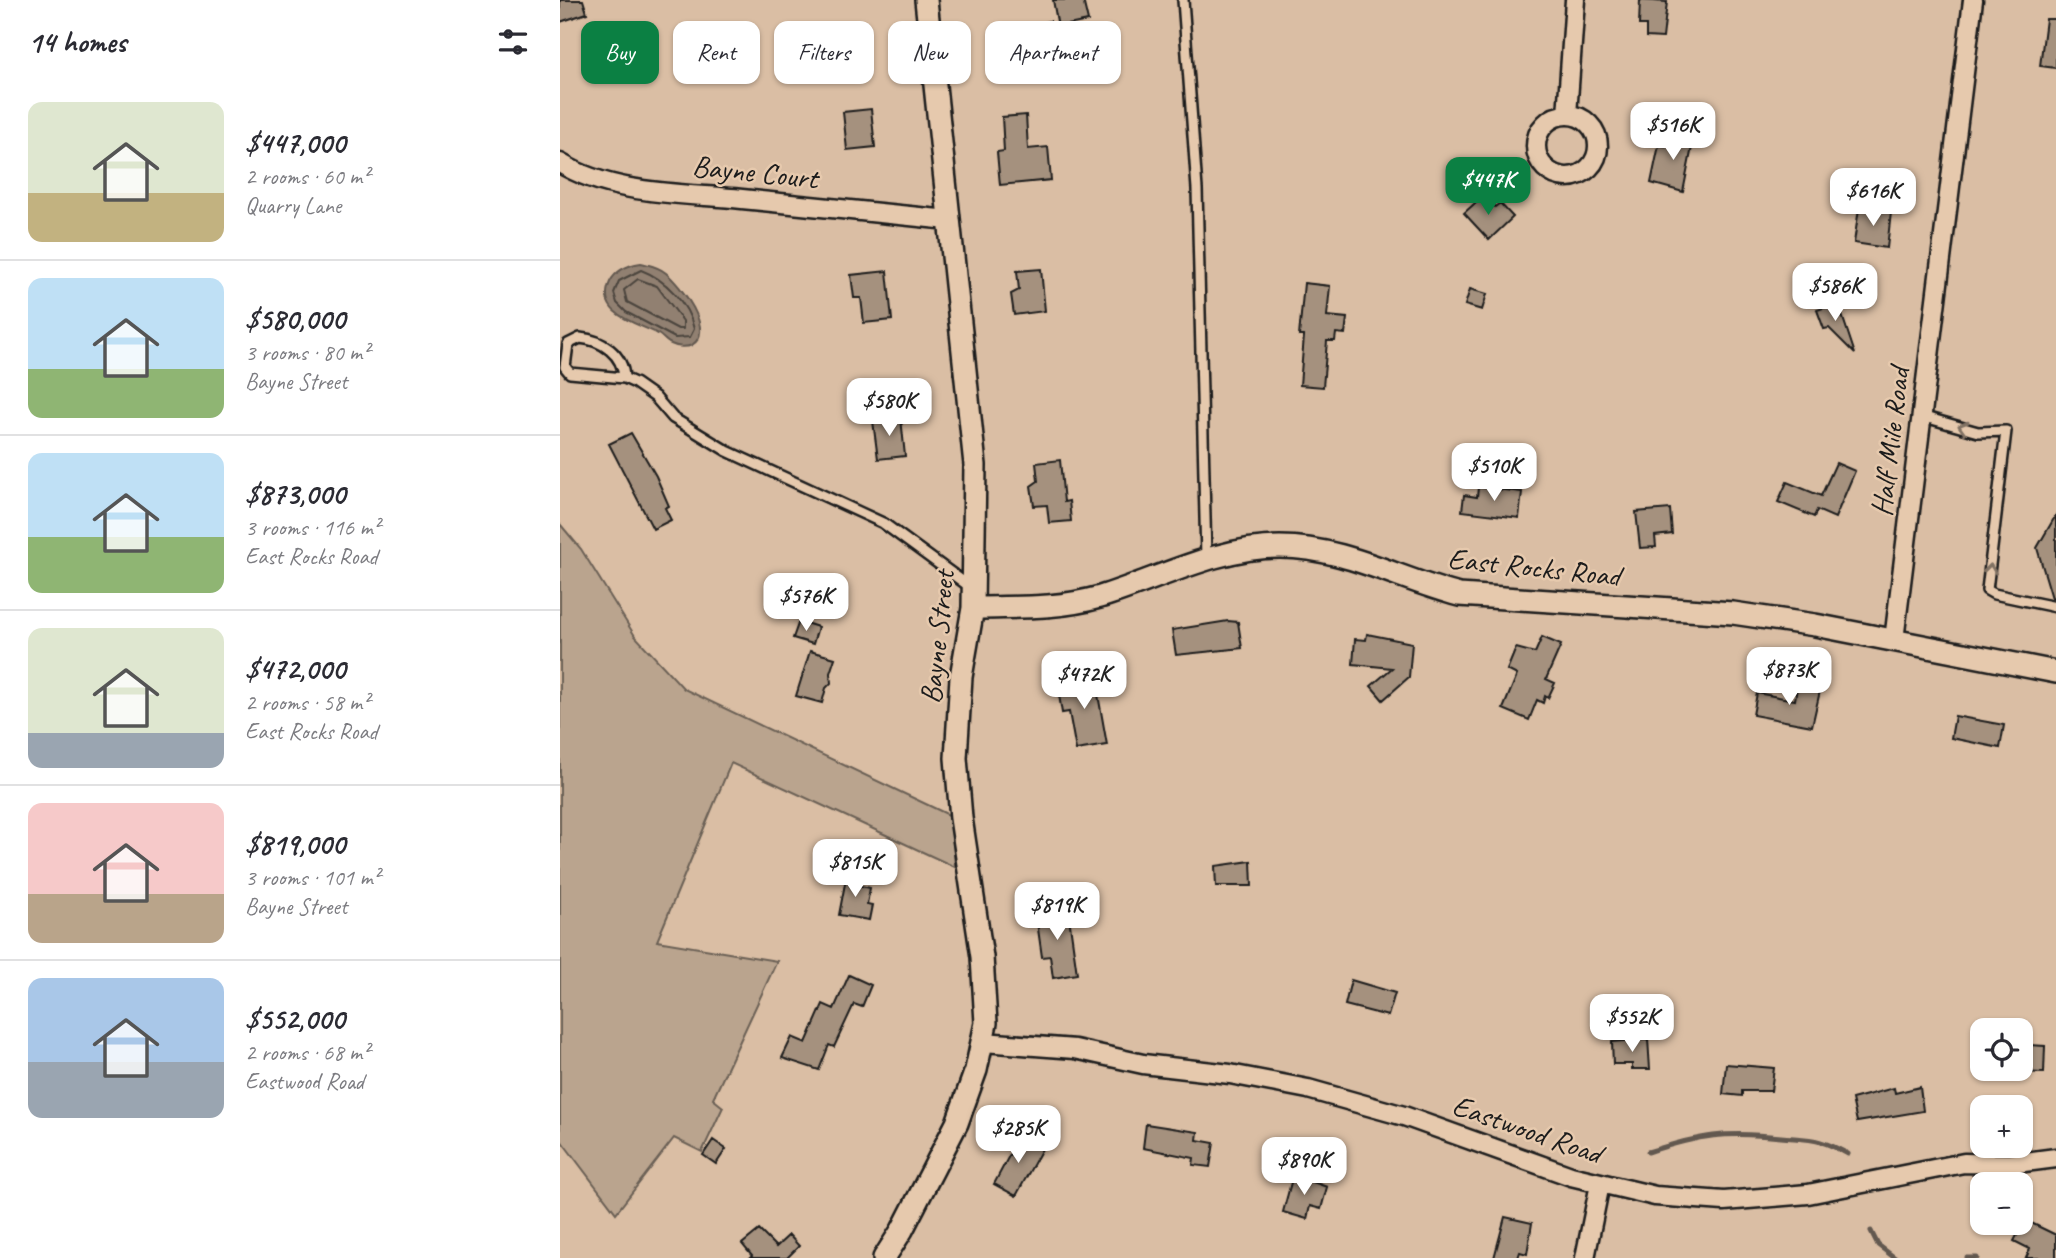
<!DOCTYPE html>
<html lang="en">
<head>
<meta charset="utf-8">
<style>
	body { margin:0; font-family:Caveat,sans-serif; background:#f7f7f7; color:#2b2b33; height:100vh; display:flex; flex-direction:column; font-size:26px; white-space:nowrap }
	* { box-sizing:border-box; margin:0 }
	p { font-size:23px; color:#7c7c81 }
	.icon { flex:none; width:38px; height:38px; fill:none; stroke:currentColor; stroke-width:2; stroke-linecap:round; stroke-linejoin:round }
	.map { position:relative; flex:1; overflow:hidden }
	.sheet { display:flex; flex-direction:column; background:#fff; width:560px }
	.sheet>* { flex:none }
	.hud { position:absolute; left:21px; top:21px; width:665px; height:63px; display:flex; gap:14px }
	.fabs { position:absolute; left:1410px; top:1018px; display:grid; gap:14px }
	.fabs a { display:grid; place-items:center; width:63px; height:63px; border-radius:14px; background:#fff; box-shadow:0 2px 5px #0004; font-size:35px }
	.price { position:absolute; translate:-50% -60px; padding:0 16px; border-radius:14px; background:#fff; color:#222; font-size:23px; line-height:46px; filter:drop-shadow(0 2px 4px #0008) }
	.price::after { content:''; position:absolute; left:50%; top:42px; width:21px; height:16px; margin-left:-10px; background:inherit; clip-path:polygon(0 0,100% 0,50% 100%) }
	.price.active { background:#0b8043; color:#fff }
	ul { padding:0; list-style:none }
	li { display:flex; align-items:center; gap:21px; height:175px; padding:0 28px }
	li+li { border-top:2px solid #e1e1e2 }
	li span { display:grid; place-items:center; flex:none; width:196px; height:140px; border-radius:14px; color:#555 }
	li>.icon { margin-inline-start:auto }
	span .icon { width:84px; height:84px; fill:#fffc; stroke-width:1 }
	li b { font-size:30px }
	h2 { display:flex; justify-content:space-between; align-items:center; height:84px; padding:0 28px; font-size:30px }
	.tag { padding:0 24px; border-radius:14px; background:#fff; box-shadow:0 2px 5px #0004; font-size:24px; line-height:63px }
	.tag.active { background:#0b8043; color:#fff }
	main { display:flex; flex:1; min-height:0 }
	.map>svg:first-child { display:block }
	.green { fill:#baa48e; stroke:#6b6055; stroke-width:2 }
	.water { fill:#918071; stroke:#62584f; stroke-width:2 }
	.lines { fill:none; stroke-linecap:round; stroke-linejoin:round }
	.shore { stroke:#4b443e; stroke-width:2 }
	.stream { stroke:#62584f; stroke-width:5 }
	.building { fill:#a5917e; stroke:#1c1c1c; stroke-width:2 }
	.service-casing { stroke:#1c1c1c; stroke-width:14 }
	.minor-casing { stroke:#1c1c1c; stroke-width:23 }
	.tertiary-casing { stroke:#1c1c1c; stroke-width:26 }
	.service { stroke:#e6c9ad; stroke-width:9 }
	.minor { stroke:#e6c9ad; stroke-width:18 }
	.tertiary { stroke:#e6c9ad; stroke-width:21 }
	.oneway { stroke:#817264 }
	.labels { text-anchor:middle; stroke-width:5; stroke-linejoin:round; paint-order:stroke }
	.street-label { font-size:30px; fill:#1c1c1c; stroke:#e6c9ad }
</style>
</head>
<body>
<main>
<section class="sheet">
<h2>14 homes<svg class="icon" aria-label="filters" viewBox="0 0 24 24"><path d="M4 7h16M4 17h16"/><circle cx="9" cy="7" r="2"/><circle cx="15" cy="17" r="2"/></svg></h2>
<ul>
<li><span style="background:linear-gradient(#dfe7d0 65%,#c2b280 0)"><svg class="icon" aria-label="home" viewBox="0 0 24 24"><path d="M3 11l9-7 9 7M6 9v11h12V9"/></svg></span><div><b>$447,000</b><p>2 rooms · 60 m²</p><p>Quarry Lane</p></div></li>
<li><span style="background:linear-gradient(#bfe0f5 65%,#8fb573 0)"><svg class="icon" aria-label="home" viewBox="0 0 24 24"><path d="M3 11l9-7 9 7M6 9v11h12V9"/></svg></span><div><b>$580,000</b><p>3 rooms · 80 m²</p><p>Bayne Street</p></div></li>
<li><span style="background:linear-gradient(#bfe0f5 60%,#8fb573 0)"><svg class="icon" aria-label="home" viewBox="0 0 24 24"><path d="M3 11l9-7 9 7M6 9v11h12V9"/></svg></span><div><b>$873,000</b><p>3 rooms · 116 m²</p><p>East Rocks Road</p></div></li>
<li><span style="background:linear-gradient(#dfe7d0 75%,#9aa5b1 0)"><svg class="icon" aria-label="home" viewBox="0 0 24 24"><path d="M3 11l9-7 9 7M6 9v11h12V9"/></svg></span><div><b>$472,000</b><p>2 rooms · 58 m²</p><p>East Rocks Road</p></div></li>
<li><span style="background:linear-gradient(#f6c9c9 65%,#b9a48a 0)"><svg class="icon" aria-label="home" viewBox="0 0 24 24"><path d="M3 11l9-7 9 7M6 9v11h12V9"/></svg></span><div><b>$819,000</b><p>3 rooms · 101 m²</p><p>Bayne Street</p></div></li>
<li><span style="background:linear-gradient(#a9c7e8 60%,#9aa5b1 0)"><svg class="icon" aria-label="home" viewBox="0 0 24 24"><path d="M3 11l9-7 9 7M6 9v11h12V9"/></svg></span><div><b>$552,000</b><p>2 rooms · 68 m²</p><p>Eastwood Road</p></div></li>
</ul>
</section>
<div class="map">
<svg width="1496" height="1258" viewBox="0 0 1496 1258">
	<rect width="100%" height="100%" fill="#dabea4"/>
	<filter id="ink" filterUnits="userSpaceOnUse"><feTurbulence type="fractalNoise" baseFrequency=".0143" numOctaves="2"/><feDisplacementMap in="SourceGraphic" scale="14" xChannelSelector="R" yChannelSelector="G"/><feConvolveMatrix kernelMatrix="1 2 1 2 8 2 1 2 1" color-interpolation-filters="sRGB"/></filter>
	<g filter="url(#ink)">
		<path class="green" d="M 0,524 L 21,549 L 75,636 L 124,689 L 391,816 L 395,867 L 171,763 L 97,941 L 217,961 L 153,1099 L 163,1107 L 142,1152 L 114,1138 L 56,1213 L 0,1139 Z"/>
		<path class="water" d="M 81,263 C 89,265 99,267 106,273 C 120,285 156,330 132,345 C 126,348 117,347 111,344 C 106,342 103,337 98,334 C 78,323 35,315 50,282 C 56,270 68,265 81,263 Z"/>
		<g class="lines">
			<path class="shore" d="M 81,270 C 105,279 128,303 134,329 L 130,337 L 115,338 L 66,312 L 57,303 L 54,293 L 59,281 Z
				M 78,279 L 97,286 L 123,321 L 123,329 L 118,329 L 67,302 L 64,290 Z"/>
			<path class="stream" d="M 1088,1152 C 1140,1135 1166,1131 1221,1137 C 1253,1140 1259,1138 1288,1154
				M 1311,1231 L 1318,1245 L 1335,1258
				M 1407,1258 L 1417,1258"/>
		</g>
		<path class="building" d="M 0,0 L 23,0 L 27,13 L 0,22 Z
			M 493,0 L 523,0 L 528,21 L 498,27 Z
			M 1080,0 L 1107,2 L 1103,38 L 1086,37 L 1086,25 L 1079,25 Z
			M 1486,19 L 1496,19 L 1496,68 L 1480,66 Z
			M 490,21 L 494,47 L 478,49 L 474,24 Z
			M 311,109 L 315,147 L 287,150 L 283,112 Z
			M 466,115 L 468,149 L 488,147 L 491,180 L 440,185 L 437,152 L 444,151 L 442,117 Z
			M 1109,131 L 1134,137 L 1123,192 L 1091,183 L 1099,145 L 1105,146 Z
			M 924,195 L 935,207 L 940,203 L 953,217 L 929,240 L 904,213 Z
			M 1299,208 L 1331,212 L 1327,248 L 1294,243 Z
			M 481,269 L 485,311 L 454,315 L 451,294 L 459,290 L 457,271 Z
			M 327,271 L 332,320 L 304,323 L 301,298 L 294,298 L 291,275 Z
			M 744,283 L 770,286 L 767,316 L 787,318 L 785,334 L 776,333 L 775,341 L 767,341 L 763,387 L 740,385 L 744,336 L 739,336 Z
			M 910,289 L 927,294 L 922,310 L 905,305 Z
			M 1278,303 L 1295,354 L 1269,328 L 1264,329 L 1257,310 Z
			M 341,418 L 345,456 L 318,459 L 313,421 Z
			M 71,433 L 96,476 L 109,506 L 105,508 L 111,520 L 93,529 L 49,444 Z
			M 500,460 L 504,502 L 509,501 L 511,521 L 489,523 L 487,505 L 474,506 L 471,486 L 478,481 L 476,463 Z
			M 1276,463 L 1295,471 L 1275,518 L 1257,510 L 1254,517 L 1218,502 L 1227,482 L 1261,496 Z
			M 918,487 L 962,492 L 959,518 L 902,511 L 904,495 L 917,497 Z
			M 1110,509 L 1112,534 L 1095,536 L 1096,547 L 1080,548 L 1076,512 Z
			M 1496,515 L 1496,597 L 1492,598 L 1477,548 Z
			M 239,621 L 258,627 L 253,644 L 233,638 Z
			M 668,621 L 678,622 L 682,648 L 616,655 L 612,630 Z
			M 807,634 L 852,643 L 849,677 L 823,700 L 811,686 L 832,668 L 793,664 L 795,639 L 806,640 Z
			M 982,637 L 1001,645 L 986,679 L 995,683 L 988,698 L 985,696 L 983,703 L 977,700 L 969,720 L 943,709 L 957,675 L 947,670 L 956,648 L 975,653 Z
			M 250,651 L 275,658 L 270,673 L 271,683 L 266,688 L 262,703 L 236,696 Z
			M 534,672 L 547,745 L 516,750 L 509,712 L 502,713 L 498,689 L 513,687 L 511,675 Z
			M 1237,687 L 1260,691 L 1252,726 L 1193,715 L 1197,693 L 1235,700 Z
			M 1395,716 L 1444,725 L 1440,748 L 1391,738 Z
			M 691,861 L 692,886 L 656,886 L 655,866 Z
			M 287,873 L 298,875 L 297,885 L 310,888 L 307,904 L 312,905 L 309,920 L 279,915 Z
			M 508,910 L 517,974 L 493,978 L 490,956 L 482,957 L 476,915 Z
			M 289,975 L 311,985 L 302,1007 L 294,1004 L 274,1047 L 269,1045 L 259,1070 L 222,1058 L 232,1037 L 246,1043 L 263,1004 L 274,1009 Z
			M 791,980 L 835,993 L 828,1016 L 785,1005 Z
			M 1088,1039 L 1090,1069 L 1072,1069 L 1072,1064 L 1053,1064 L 1052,1042 Z
			M 1469,1045 L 1485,1046 L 1484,1073 L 1461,1072 L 1461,1053 L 1468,1053 Z
			M 1166,1064 L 1214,1068 L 1211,1091 L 1182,1091 L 1182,1096 L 1163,1094 Z
			M 1360,1087 L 1363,1111 L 1297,1122 L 1292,1099 L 1334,1088 L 1335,1093 Z
			M 586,1124 L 638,1132 L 637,1140 L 654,1143 L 650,1167 L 633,1165 L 634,1158 L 583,1148 Z
			M 460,1135 L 483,1147 L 456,1196 L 434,1184 Z
			M 153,1140 L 166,1149 L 156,1164 L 143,1155 Z
			M 733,1175 L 767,1187 L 761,1209 L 750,1206 L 747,1219 L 723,1212 Z
			M 945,1217 L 972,1223 L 967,1254 L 960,1252 L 958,1258 L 934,1258 Z
			M 1465,1220 L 1496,1235 L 1496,1258 L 1466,1258 L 1470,1249 L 1454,1241 Z
			M 199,1230 L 216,1247 L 229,1235 L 239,1246 L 227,1258 L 190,1258 L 192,1256 L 182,1244 Z"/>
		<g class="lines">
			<defs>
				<path id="service" d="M 623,0 L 637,189 L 646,558
					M 64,378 C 63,354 42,340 20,338 L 8,344 L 5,367 L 10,373 L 64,378 L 75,383 L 95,397 L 113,418 L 167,451 L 323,523 L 413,589
					M 1361,416 L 1418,432 L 1446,431 L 1427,590 L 1434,594 L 1496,607"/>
				<path id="minor" d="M 1007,115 L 1015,0
					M976 146a31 31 0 1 1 62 0a31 31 0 1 1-62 0Z
					M 0,163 C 52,195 122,193 182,199 C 251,206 320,213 389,220
					M 1334,640 L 1413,0
					M 423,1042 L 515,1049 L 583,1064 L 670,1074 L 748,1089 L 844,1116 L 1011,1176 L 1095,1196 L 1164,1201 L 1248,1194 L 1404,1163 L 1449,1164 L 1496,1158
					M 1025,1258 L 1040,1184"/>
				<path id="tertiary" d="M 413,608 C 457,607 498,609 540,597 C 599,579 657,547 720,547 C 784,547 838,579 899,595 L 1173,613 L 1255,625 L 1496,672
					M 324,1258 L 342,1230 L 397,1123 L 416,1070 L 426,1023 L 422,957 L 401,818 L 396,758 L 401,677 L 413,608 L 415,465 L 366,0"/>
			</defs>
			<use href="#service" class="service-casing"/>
			<use href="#minor" class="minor-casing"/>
			<use href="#tertiary" class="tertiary-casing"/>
			<use href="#service" class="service"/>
			<use href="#minor" class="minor"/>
			<use href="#tertiary" class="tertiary"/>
		</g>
		<defs><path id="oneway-chevron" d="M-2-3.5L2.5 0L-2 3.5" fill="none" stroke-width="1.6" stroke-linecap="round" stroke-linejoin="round" transform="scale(1.75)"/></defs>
		<g class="oneway">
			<use href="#oneway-chevron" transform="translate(1403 427) rotate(-163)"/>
			<use href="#oneway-chevron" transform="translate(1430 569) rotate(-83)"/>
		</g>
	</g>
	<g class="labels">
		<g class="street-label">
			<text transform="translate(195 172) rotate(6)" y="10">Bayne Court</text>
			<text transform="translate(1330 442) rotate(-83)" y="10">Half Mile Road</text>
			<text transform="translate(974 567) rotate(6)" y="10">East Rocks Road</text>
			<text transform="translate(377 637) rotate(-84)" y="10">Bayne Street</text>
			<text transform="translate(967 1129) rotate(19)" y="10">Eastwood Road</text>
		</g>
	</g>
</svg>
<div class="fabs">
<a><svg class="icon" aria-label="locate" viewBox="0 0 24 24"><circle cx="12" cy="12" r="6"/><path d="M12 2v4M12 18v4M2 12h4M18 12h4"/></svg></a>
<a>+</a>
<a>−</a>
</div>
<b class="price" style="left:1113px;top:162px">$516K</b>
<b class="price active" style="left:928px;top:217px">$447K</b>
<b class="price" style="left:1313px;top:228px">$616K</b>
<b class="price" style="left:1275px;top:323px">$586K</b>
<b class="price" style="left:329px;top:438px">$580K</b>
<b class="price" style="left:934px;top:503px">$510K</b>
<b class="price" style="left:246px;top:633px">$576K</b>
<b class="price" style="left:1229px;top:707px">$873K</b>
<b class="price" style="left:524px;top:711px">$472K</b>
<b class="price" style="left:295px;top:899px">$815K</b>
<b class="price" style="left:497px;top:942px">$819K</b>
<b class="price" style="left:1072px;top:1054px">$552K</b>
<b class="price" style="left:458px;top:1165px">$285K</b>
<b class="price" style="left:744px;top:1197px">$890K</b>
<div class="hud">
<a class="tag active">Buy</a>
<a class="tag">Rent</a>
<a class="tag">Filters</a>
<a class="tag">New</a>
<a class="tag">Apartment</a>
</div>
</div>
</main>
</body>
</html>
